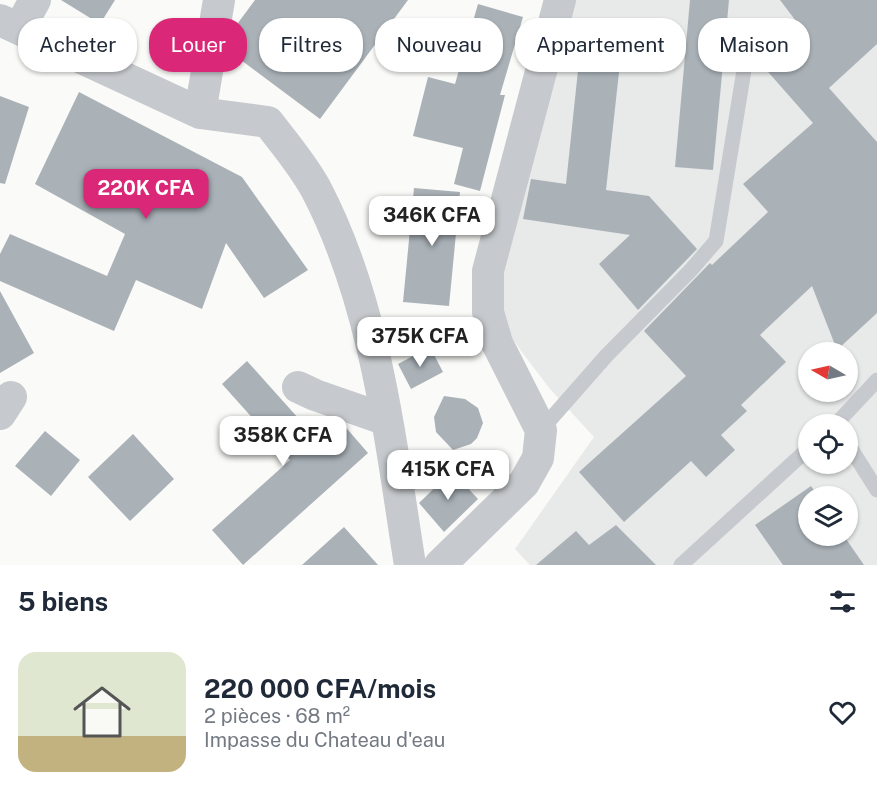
<!DOCTYPE html>
<html lang="fr">
<head>
<meta charset="utf-8">
<style>
	body { margin:0; font-family:"Public Sans",sans-serif; background:#f6f6f7; color:#1f2937; height:100vh; display:flex; flex-direction:column; font-size:22px; white-space:nowrap }
	* { box-sizing:border-box; margin:0 }
	p { font-size:20px; color:#747a83 }
	.icon { flex:none; width:33px; height:33px; fill:none; stroke:currentColor; stroke-width:2; stroke-linecap:round; stroke-linejoin:round }
	.map { position:relative; height:565px; overflow:hidden }
	.panel { display:flex; flex-direction:column; background:#fff; flex:1 }
	.panel>* { flex:none }
	.guide { position:absolute; left:18px; top:18px; width:842px; height:54px; display:flex; gap:12px }
	.needle { width:39px; rotate:279deg }
	.controls { position:absolute; left:798px; top:342px; display:grid; gap:12px }
	.controls a { display:grid; place-items:center; width:60px; height:60px; border-radius:50%; background:#fff; box-shadow:0 2px 4px #0004; font-size:30px }
	.price { position:absolute; translate:-50% -51px; padding:0 14px; border-radius:12px; background:#fff; color:#222; font-size:20px; line-height:39px; filter:drop-shadow(0 2px 3px #0008) }
	.price::after { content:''; position:absolute; left:50%; top:36px; width:18px; height:14px; margin-left:-9px; background:inherit; clip-path:polygon(0 0,100% 0,50% 100%) }
	.price.active { background:#db2777; color:#fff }
	ul { padding:0; list-style:none }
	li { display:flex; align-items:center; gap:18px; height:150px; padding:0 18px }
	li span { display:grid; place-items:center; flex:none; width:168px; height:120px; border-radius:18px; color:#555 }
	li>.icon { margin-inline-start:auto }
	span .icon { width:72px; height:72px; fill:#fffc; stroke-width:1 }
	li b { font-size:26px }
	h2 { display:flex; justify-content:space-between; align-items:center; height:72px; padding:0 18px; font-size:26px }
	.tag { padding:0 21px; border-radius:24px; background:#fff; box-shadow:0 2px 4px #0004; font-size:21px; line-height:54px }
	.tag.active { background:#db2777; color:#fff }
	.map>svg:first-child { display:block }
	.built { fill:#e8e9e9; fill-rule:evenodd }
	.building { fill:#aab2b8 }
	.lines { fill:none; stroke-linecap:round; stroke-linejoin:round }
	.service { stroke:#c6c9cd; stroke-width:15 }
	.minor { stroke:#c6c9cd; stroke-width:32 }
</style>
</head>
<body>
<div class="map">
<svg width="877" height="565" viewBox="0 0 877 565">
	<rect width="100%" height="100%" fill="#fafaf8"/>
	<path class="built" d="M 574,0 L 877,0 L 877,565 L 530,565 L 515,549 L 594,437 L 550,389 L 521,351 L 504,325 L 499,293 ZM 808,352 L 848,352 L 848,392 L 808,392 ZM 808,424 L 848,424 L 848,464 L 808,464 ZM 808,496 L 848,496 L 848,536 L 808,536 Z"/>
	<path class="building" d="M 61,0 L 115,0 L 100,24 Z
		M 255,0 L 408,0 L 320,119 L 229,51 L 232,31 Z
		M 690,0 L 729,0 L 713,170 L 675,167 Z
		M 780,0 L 877,0 L 877,44 L 829,88 L 877,142 L 877,313 L 837,350 L 812,286 L 760,335 L 786,362 L 741,405 L 747,411 L 721,435 L 735,450 L 706,477 L 691,461 L 624,522 L 579,472 L 686,376 L 644,331 L 710,263 L 712,265 L 768,212 L 743,184 L 813,123 L 762,65 L 802,29 Z
		M 478,4 L 523,17 L 500,95 L 505,95 L 480,191 L 454,184 L 463,148 L 413,136 L 428,77 L 455,84 Z
		M 583,23 L 624,27 L 606,190 L 649,196 L 697,249 L 638,310 L 599,264 L 630,235 L 523,219 L 531,179 L 566,184 Z
		M 79,92 L 242,177 L 308,270 L 264,298 L 226,243 L 202,309 L 136,280 L 114,331 L 0,281 L 0,254 L 10,234 L 107,276 L 125,234 L 35,184 Z
		M 0,96 L 29,107 L 5,184 L 0,183 Z
		M 414,188 L 460,192 L 449,306 L 403,302 Z
		M 0,291 L 34,353 L 0,373 Z
		M 430,347 L 443,372 L 411,389 L 398,364 Z
		M 247,361 L 316,438 L 335,421 L 342,423 L 368,453 L 243,565 L 212,530 L 290,460 L 222,384 Z
		M 444,396 L 465,399 L 478,408 L 483,423 L 477,438 L 471,444 L 453,450 L 436,432 L 434,417 Z
		M 45,431 L 80,460 L 51,496 L 15,466 Z
		M 133,434 L 174,479 L 130,521 L 88,477 Z
		M 452,471 L 478,499 L 444,532 L 419,503 Z
		M 811,486 L 818,496 L 808,496 L 808,536 L 844,536 L 864,565 L 783,565 L 755,525 Z
		M 616,525 L 656,565 L 536,565 L 576,531 L 589,545 Z
		M 344,527 L 378,565 L 302,565 Z"/>
	<g class="lines">
		<path class="service" d="M 836,424 L 877,380
			M 541,430 L 607,355 L 690,271 L 716,241 L 748,46
			M 848,444 L 877,490
			M 681,565 L 808,449"/>
		<path class="minor" d="M 0,20 L 200,113 L 268,122 C 285,144 303,165 316,189 C 376,304 390,439 410,565
			M 19,29 L 35,0
			M 200,113 L 219,0
			M 298,387 L 315,395 L 387,420
			M 0,414 L 11,397
			M 440,565 L 524,483 L 538,458 L 541,430 L 497,343 L 488,312 L 488,271 L 560,0"/>
	</g>
</svg>
<div class="controls">
<a><svg class="needle" viewBox="-14 -14 28 28"><path d="M0-13l5 13h-10z" fill="#e53935"/><path d="M0 13l5-13h-10z" fill="#747a83"/></svg></a>
<a><svg class="icon" aria-label="locate" viewBox="0 0 24 24"><circle cx="12" cy="12" r="6"/><path d="M12 2v4M12 18v4M2 12h4M18 12h4"/></svg></a>
<a><svg class="icon" aria-label="layers" viewBox="0 0 24 24"><path d="M12 4l9 5-9 5-9-5zM3 14l9 5 9-5"/></svg></a>
</div>
<b class="price active" style="left:146px;top:220px">220K CFA</b>
<b class="price" style="left:432px;top:247px">346K CFA</b>
<b class="price" style="left:420px;top:368px">375K CFA</b>
<b class="price" style="left:283px;top:467px">358K CFA</b>
<b class="price" style="left:448px;top:501px">415K CFA</b>
<div class="guide">
<a class="tag">Acheter</a>
<a class="tag active">Louer</a>
<a class="tag">Filtres</a>
<a class="tag">Nouveau</a>
<a class="tag">Appartement</a>
<a class="tag">Maison</a>
</div>
</div>
<section class="panel">
<h2>5 biens<svg class="icon" aria-label="filters" viewBox="0 0 24 24"><path d="M4 7h16M4 17h16"/><circle cx="9" cy="7" r="2"/><circle cx="15" cy="17" r="2"/></svg></h2>
<ul>
<li><span style="background:linear-gradient(#dfe7d0 70%,#c2b280 0)"><svg class="icon" aria-label="home" viewBox="0 0 24 24"><path d="M3 11l9-7 9 7M6 9v11h12V9"/></svg></span><div><b>220 000 CFA/mois</b><p>2 pièces · 68 m²</p><p>Impasse du Chateau d'eau</p></div><svg class="icon" aria-label="heart" viewBox="0 0 24 24"><path d="M12 20l-8-8c-3-5 5-10 8-4 3-6 11-1 8 4z"/></svg></li>
</ul>
</section>
</body>
</html>
